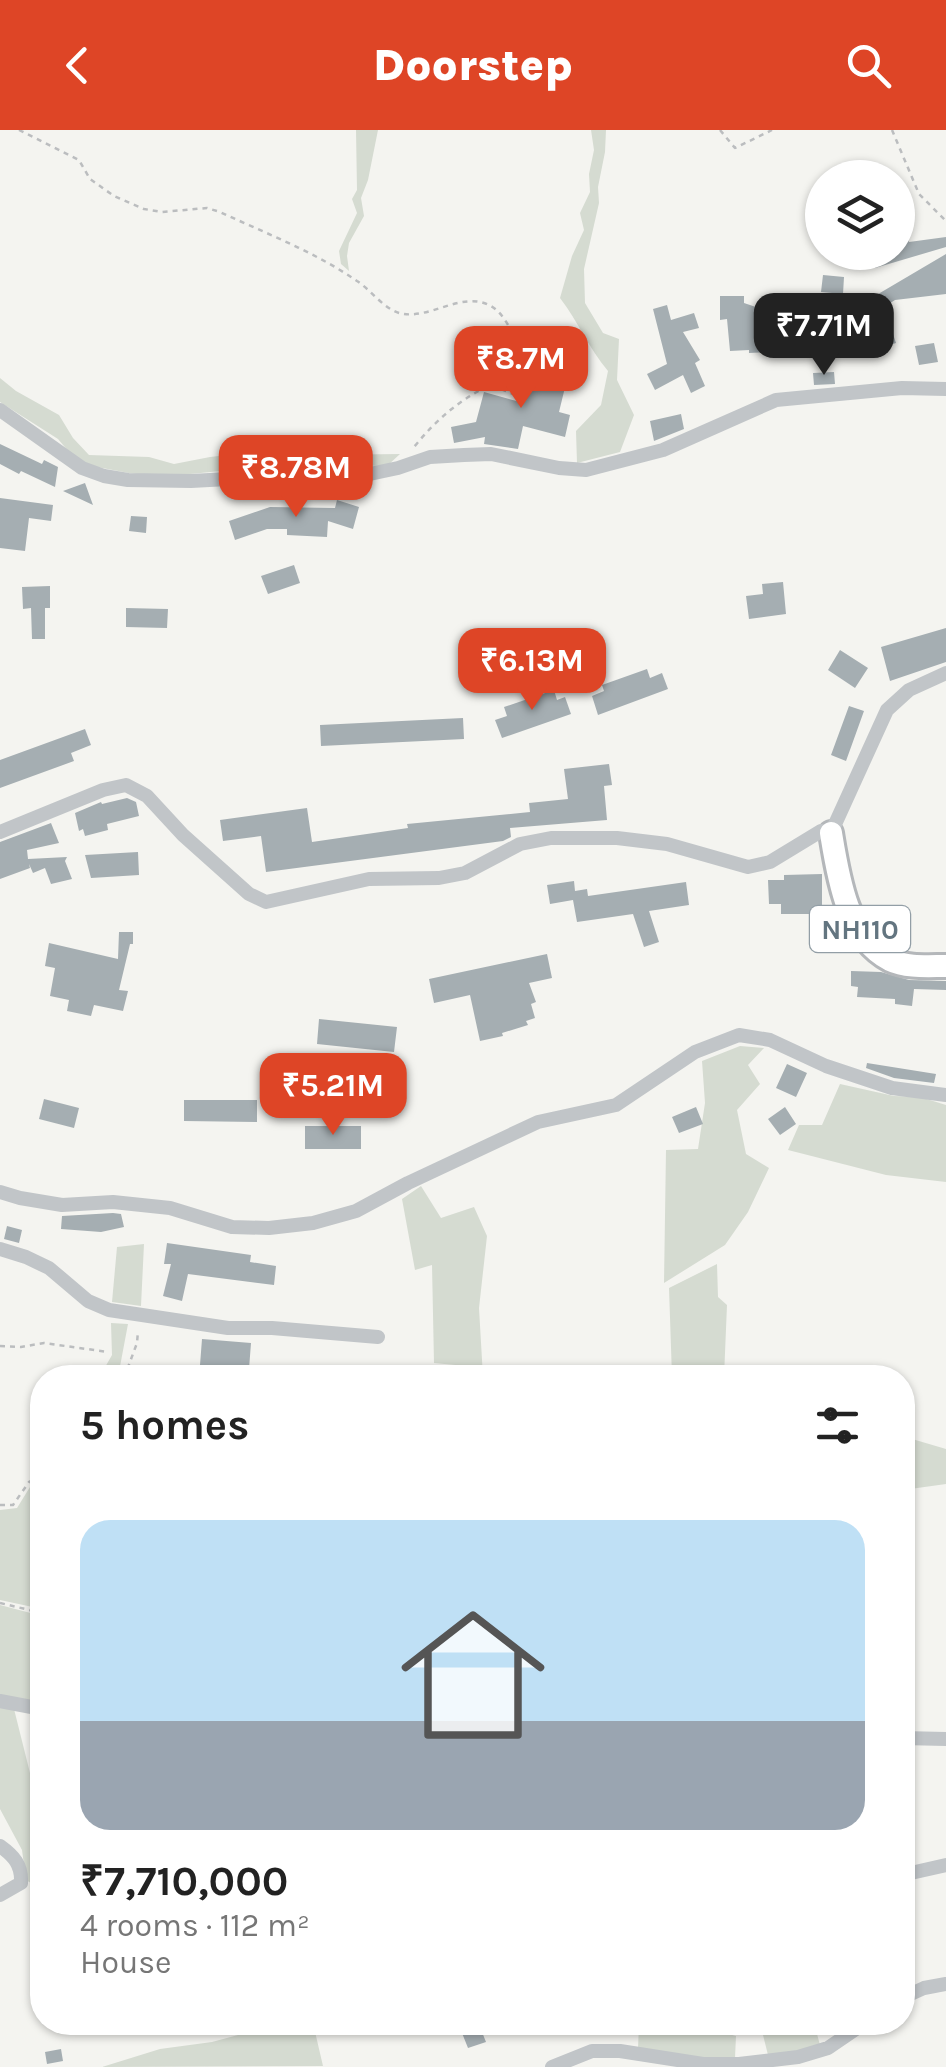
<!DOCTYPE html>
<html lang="en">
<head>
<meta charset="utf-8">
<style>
	body { margin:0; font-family:Karla,sans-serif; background:#f6f6f6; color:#222; height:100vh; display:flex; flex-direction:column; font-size:38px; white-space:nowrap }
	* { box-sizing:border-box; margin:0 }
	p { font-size:32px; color:#767676 }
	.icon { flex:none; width:55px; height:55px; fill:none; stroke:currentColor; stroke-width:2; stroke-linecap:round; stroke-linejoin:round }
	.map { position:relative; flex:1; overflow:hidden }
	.details { position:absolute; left:30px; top:1235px; width:885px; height:670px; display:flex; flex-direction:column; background:#fff; border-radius:40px; box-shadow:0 2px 8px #0004 }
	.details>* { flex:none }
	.tools { position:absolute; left:805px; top:30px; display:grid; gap:20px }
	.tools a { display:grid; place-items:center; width:110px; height:110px; border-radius:50%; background:#fff; box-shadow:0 2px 8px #0004; font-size:50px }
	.price { position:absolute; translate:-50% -85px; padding:0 22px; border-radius:20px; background:#de4526; color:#fff; font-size:32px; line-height:65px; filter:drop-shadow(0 2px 5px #0008) }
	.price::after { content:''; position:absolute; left:50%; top:60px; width:30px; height:22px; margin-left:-15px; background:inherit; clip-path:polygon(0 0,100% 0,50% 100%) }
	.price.current { background:#222; color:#fff }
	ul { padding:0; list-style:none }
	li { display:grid; align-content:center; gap:20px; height:530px; padding:0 50px }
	li span { display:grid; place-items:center; height:310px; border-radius:30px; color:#555 }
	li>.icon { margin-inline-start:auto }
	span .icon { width:180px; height:180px; fill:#fffc; stroke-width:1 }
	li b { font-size:42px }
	h2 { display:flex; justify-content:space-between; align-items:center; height:120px; padding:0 50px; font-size:42px }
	header { display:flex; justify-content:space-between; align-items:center; height:130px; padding:0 50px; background:#de4526; color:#fff; font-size:45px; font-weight:800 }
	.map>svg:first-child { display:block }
	.green { fill:#d5dbd1 }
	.building { fill:#a5aeb2 }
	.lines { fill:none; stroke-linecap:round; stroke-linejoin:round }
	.trunk-casing { stroke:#b4b7ba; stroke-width:28 }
	.path { stroke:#bbbdbf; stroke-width:2.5; stroke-dasharray:5 5; stroke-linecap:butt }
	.minor { stroke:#c1c5c8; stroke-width:14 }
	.trunk { stroke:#fff; stroke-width:22 }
	.labels { text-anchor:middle; stroke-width:10; stroke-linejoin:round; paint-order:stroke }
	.shield { fill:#fff; stroke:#929ea6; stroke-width:2.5 }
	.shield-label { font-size:28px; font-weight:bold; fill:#637580 }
</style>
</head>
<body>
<header><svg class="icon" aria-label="back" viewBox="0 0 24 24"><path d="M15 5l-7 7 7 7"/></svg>Doorstep<svg class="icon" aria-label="search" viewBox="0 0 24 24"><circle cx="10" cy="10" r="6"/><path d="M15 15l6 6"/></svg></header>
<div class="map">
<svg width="946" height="1937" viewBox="0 0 946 1937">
	<rect width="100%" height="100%" fill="#f4f4f0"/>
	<path class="green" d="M 356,0 L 378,0 L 368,50 L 361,68 L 364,86 L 349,113 L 347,126 L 349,141 L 341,134 L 339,121 L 357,83 L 352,69 L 357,60 Z
		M 591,0 L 606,0 L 605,22 L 598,57 L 599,73 L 584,139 L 585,173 L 603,203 L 619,209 L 617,250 L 634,285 L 620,322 L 577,333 L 576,301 L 601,275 L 608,241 C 588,217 579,193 560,168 L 572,126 L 584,100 L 580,83 L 590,62 L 589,44 L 594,20 Z
		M 0,248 L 16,261 L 59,285 L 73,308 L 89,325 L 149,327 L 174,334 L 210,327 L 289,318 L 319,325 L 400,324 L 387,336 L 292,334 L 160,347 L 129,343 L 97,337 L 75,329 L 58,309 L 0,272 Z
		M 740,916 L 764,918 L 748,935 L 760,954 L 737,980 L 746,1024 L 769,1038 L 748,1082 L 725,1115 L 664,1153 L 666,1020 L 698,1019 L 705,973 L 702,931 Z
		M 840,954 L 894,966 L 920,967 L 946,975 L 946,1052 L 886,1045 L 788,1020 L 799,995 L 822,995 Z
		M 421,1056 L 441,1088 L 474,1077 L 487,1106 L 479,1178 L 483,1247 L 466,1247 L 466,1236 L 434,1233 L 432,1135 L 415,1140 L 402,1069 Z
		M 144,1114 L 141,1176 L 112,1172 L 117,1117 Z
		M 717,1134 L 718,1167 L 727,1175 L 724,1247 L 672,1247 L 669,1158 Z
		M 111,1193 L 128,1194 L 118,1247 L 94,1247 L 100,1246 L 112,1225 Z
		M 902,1306 L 946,1319 L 946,1354 L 903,1360 Z
		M 42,1349 L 42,1479 L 0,1470 L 0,1380 L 17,1378 L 30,1357 Z
		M 0,1475 L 42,1486 L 39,1528 L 42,1574 L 0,1566 Z
		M 0,1576 L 14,1579 L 30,1643 L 42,1648 L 42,1760 L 26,1750 L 22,1720 L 0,1679 Z
		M 37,1766 L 42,1771 L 42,1852 L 36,1829 Z
		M 238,1893 L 313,1893 L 323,1936 L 102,1937 L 160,1919 L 212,1912 L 238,1905 Z
		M 639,1893 L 686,1893 L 736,1906 L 735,1928 L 704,1930 L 638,1919 Z
		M 760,1893 L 814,1893 L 820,1915 L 798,1924 L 768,1925 Z"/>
	<path class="building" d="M 898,84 L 901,84 L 909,112 L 946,107 L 946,117 L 875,138 L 870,122 L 898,122 Z
		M 946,124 L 946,164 L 895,170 L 884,177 L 896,213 L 869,222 L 862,203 L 883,196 L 868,170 Z
		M 823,145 L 844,147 L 843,164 L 821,162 Z
		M 720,166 L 744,166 L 744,173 L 774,183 L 767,203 L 768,222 L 749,223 L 749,220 L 730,221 L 727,189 L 720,190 Z
		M 783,169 L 802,178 L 829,169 L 834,186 L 806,195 L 777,181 Z
		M 667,175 L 671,190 L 694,183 L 699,198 L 683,202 L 700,230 L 695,233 L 705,256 L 691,263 L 683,245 L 655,260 L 647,244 L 667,234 L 653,179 Z
		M 934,213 L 938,232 L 919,235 L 915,216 Z
		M 529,232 L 569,241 L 559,282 L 570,285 L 565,307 L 523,296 L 518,319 L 484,314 L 485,307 L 454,313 L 451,297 L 476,292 L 484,262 L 520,272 Z
		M 834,242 L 835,254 L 814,255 L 813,243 Z
		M 681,284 L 684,299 L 654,311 L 650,291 Z
		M 0,314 L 42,334 L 44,330 L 58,337 L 55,357 L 21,341 L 19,344 L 0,334 Z
		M 85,353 L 93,375 L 63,361 Z
		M 0,368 L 53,375 L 51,391 L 29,388 L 25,421 L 0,418 Z
		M 337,370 L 359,377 L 353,399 L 328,391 L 327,407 L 287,405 L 287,399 L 267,399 L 235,410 L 229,391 L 270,377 L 335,378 Z
		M 131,386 L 147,387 L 146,403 L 129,401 Z
		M 294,435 L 300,453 L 268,464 L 261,446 Z
		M 783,452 L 786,484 L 749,489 L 746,466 L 763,464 L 762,454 Z
		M 50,456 L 50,478 L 45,478 L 45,509 L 32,509 L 31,478 L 23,479 L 22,457 Z
		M 126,478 L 168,479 L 167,498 L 126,497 Z
		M 946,498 L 946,532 L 890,551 L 881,517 Z
		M 840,520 L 868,538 L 855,558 L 828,540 Z
		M 647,539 L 650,548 L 662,543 L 668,559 L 598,585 L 592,566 L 604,561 L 602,555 Z
		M 554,560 L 557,570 L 565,567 L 571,584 L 502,608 L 495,590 L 507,586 L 504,577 Z
		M 849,576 L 864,581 L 846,631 L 831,625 Z
		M 463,588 L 464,609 L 321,616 L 320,595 Z
		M 85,599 L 91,615 L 71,623 L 74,631 L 0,658 L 0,630 Z
		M 609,634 L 612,655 L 604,656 L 607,690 L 510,698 L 511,707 L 503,711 L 266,742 L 261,706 L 223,711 L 220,690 L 307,678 L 312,712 L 408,698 L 407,694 L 530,682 L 529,673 L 568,669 L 564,639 Z
		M 127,668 L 136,672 L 139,686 L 107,694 L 108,700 L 85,706 L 83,699 L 79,701 L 75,683 L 101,672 L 102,674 Z
		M 51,693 L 59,713 L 27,720 L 28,729 L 67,727 L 65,731 L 72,749 L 51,754 L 45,738 L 33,743 L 29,734 L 30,738 L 0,749 L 0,712 Z
		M 138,722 L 139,745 L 91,748 L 85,725 Z
		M 822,744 L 822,784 L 781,784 L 781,774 L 769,774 L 768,750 L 784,750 L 784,745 Z
		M 574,751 L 575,761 L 587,759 L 588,766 L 686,752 L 689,775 L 649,781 L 659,812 L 644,817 L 633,784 L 577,792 L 573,770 L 550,774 L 547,755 Z
		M 119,802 L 133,802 L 133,814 L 130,814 L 119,860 L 128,861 L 123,881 L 94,875 L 91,886 L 67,881 L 69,870 L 50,866 L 55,838 L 45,836 L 49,813 L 118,829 Z
		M 547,824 L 552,848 L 529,853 L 536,872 L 531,874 L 535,888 L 526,891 L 528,895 L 502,903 L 503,906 L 480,911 L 470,865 L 434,873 L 429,849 Z
		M 851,841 L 881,842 L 909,850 L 946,851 L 946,860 L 914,859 L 912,876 L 895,874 L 895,869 L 857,867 L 858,857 L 851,856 Z
		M 319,889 L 397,897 L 394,922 L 317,914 Z
		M 867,933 L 936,944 L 934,953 L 894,948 L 866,938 Z
		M 787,934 L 807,943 L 796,967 L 776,958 Z
		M 44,969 L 79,978 L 74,998 L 39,989 Z
		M 184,970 L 257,970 L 257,992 L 184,991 Z
		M 696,977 L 703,994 L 679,1003 L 672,987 Z
		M 785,977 L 796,994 L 780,1005 L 768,989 Z
		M 305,996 L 361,996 L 361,1019 L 305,1019 Z
		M 113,1083 L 121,1084 L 124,1097 L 101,1102 L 61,1099 L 62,1086 Z
		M 7,1096 L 22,1100 L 19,1113 L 4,1109 Z
		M 167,1113 L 251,1125 L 250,1132 L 276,1136 L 274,1155 L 188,1144 L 182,1171 L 163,1166 L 171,1134 L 164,1134 Z
		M 202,1209 L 251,1213 L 249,1239 L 200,1235 Z
		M 480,1897 L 486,1912 L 468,1918 L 462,1903 Z
		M 61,1919 L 63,1931 L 47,1934 L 45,1922 Z"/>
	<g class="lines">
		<defs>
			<path id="trunk" d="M 831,703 C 838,746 847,808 890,830 C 907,838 928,836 946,836"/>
		</defs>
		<use href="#trunk" class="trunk-casing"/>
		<path class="path" d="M 19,0 L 79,30 L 90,49 L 114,66 L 144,79 L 162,82 L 207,78 L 220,82 C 265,103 315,122 357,151 C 371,160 383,178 399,183 C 428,191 461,161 489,175 C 506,183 514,208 523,224 L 516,265 L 490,255 C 459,270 436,290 414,317
			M 720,0 L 735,18 L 772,0
			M 892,0 L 919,64 L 946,91
			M 0,1216 L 21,1217 L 44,1213 L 108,1222
			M 124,1248 L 137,1213 L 138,1201
			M 0,1375 L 13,1375 L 29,1352 L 42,1346
			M 0,1473 L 42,1483"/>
		<path class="minor" d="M 0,280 L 82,338 L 104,346 L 128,350 L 191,351 L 325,344 L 365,345 L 398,338 L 430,327 L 464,325 L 491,324 L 559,338 L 586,340 L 663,320 L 776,270 L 902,258 L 946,259
			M 0,702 L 103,660 L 126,655 L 147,666 L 183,705 L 249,764 L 266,772 L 369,749 L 439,748 L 465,743 L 520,714 L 551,708 L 617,708 L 667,714 L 748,737 L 770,732 L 821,701 L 831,703 L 887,580 L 909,560 L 946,543
			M 0,1062 L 20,1068 L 62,1075 L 113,1072 L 170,1078 L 232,1097 L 269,1098 L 313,1093 L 356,1081 L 408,1053 L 538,992 L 616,975 L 695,922 L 739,905 L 770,910 L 826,936 L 892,958 L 946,965
			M 0,1119 L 26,1127 L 49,1138 L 88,1171 L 109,1180 L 228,1198 L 272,1198 L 378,1207
			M 0,1571 L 42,1579
			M 902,1608 L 946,1609
			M 0,1716 C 14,1726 22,1735 21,1753 L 0,1765
			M 902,1745 L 946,1735
			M 902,1868 L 924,1858 L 946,1854
			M 552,1937 L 592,1921 L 620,1921 L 703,1934 L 739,1934 L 798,1927 L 828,1918 L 866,1892"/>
		<use href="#trunk" class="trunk"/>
	</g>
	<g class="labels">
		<rect class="shield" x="810" y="776" width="100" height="46" rx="8"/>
		<g class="shield-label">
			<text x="860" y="809">NH110</text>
		</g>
	</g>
</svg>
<div class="tools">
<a><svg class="icon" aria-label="layers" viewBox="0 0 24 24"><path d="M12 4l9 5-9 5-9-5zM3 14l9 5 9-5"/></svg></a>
</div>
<b class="price current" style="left:824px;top:248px">₹7.71M</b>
<b class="price" style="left:521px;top:281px">₹8.7M</b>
<b class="price" style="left:296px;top:390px">₹8.78M</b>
<b class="price" style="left:532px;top:583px">₹6.13M</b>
<b class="price" style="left:333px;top:1008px">₹5.21M</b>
<section class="details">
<h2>5 homes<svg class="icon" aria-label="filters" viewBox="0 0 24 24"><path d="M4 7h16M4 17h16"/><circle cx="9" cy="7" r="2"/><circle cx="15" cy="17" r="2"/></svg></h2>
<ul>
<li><span style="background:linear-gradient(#bfe0f5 65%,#9aa5b1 0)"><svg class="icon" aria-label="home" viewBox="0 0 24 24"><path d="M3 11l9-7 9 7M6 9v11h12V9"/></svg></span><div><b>₹7,710,000</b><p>4 rooms · 112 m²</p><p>House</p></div></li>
</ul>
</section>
</div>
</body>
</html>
